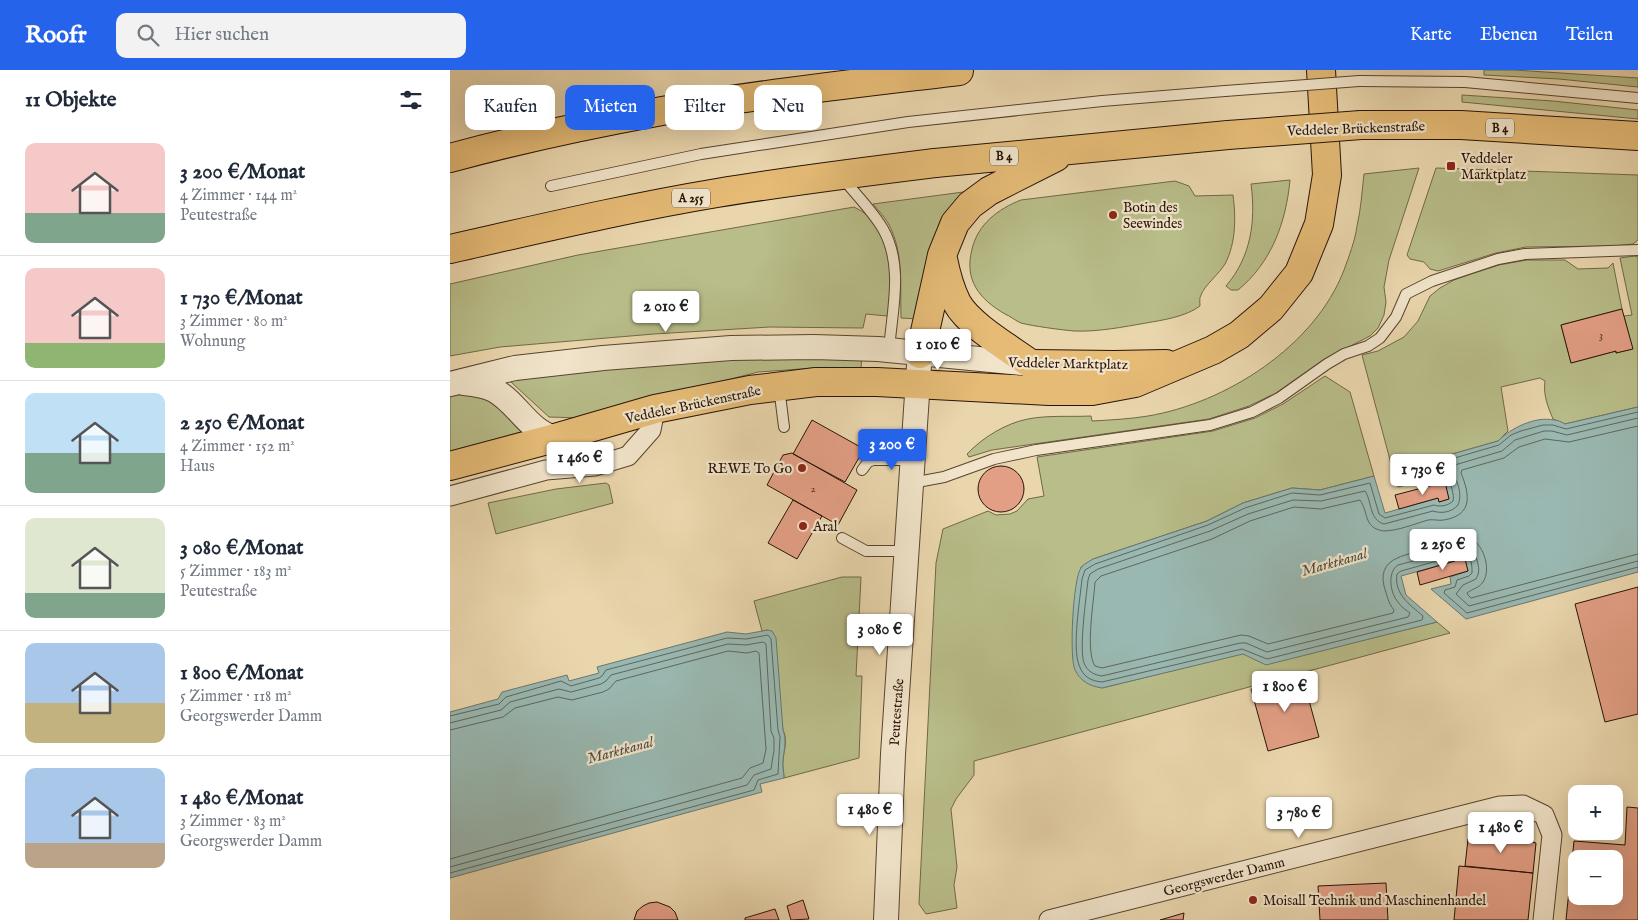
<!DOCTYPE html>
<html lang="de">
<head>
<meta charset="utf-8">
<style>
	body { margin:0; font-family:"IM FELL English",serif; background:#f2f2f3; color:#1f2937; height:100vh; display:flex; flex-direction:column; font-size:19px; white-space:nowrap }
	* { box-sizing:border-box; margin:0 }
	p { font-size:16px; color:#747a83 }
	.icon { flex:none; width:28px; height:28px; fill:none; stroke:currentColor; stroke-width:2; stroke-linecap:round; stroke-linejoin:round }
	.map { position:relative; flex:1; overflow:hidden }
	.drawer { display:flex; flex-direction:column; background:#fff; width:450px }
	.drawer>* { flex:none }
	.banner { position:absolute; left:15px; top:15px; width:475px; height:45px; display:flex; gap:10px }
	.controls { position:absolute; left:1118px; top:715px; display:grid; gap:10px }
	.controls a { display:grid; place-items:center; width:55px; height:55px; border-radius:10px; background:#fff; box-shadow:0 5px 20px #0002; font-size:25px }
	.price { position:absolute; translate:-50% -42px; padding:0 11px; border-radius:5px; background:#fff; color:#222; font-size:16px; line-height:32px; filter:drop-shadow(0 1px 2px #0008) }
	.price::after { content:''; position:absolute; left:50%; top:30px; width:15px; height:11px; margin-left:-8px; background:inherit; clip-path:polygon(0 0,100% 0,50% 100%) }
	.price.active { background:#2563eb; color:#fff }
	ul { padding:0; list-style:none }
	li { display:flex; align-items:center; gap:15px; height:125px; padding:0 25px }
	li+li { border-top:1px solid #e0e1e3 }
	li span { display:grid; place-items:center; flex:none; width:140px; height:100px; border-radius:10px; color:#555 }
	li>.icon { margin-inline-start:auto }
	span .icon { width:60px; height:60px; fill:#fffc; stroke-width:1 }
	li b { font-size:21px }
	h2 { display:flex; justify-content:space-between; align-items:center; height:60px; padding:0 25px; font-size:21px }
	.tag { padding:0 18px; border-radius:10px; background:#fff; box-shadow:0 5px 20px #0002; font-size:18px; line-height:45px }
	.tag.active { background:#2563eb; color:#fff }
	header { display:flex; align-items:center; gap:30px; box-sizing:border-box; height:70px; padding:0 25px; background:#2563eb; color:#fff }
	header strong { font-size:24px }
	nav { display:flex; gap:28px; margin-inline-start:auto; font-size:18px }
	.search { width:350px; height:45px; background:#f2f2f3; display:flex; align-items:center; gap:12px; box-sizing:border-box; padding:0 18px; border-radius:10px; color:#747a83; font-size:19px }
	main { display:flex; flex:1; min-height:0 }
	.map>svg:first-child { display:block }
	.green { fill:#b8bd89; stroke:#706848 }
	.water { fill:#99b8b1; stroke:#6b766d }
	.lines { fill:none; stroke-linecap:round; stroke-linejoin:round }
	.shore { stroke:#60665c; stroke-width:1 }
	.building { fill:#e39f85; stroke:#271307; fill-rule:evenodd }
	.service-casing { stroke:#584430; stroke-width:12 }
	.minor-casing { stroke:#584430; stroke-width:21 }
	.tertiary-casing { stroke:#584430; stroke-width:26 }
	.primary-casing { stroke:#271307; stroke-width:30 }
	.trunk-casing { stroke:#271307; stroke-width:30 }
	.motorway-casing { stroke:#271307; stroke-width:30 }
	.service { stroke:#f1e4ca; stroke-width:10 }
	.minor { stroke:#f1e4ca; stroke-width:19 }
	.tertiary { stroke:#f1e4ca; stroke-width:24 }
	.primary { stroke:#e5bb76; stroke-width:28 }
	.trunk { stroke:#e5bb76; stroke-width:28 }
	.motorway { stroke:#e5bb76; stroke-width:28 }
	.service-bridge-casing { stroke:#584430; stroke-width:12; stroke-linecap:butt }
	.trunk-bridge-casing { stroke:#271307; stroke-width:30; stroke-linecap:butt }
	.service-bridge { stroke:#f1e4ca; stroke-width:10 }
	.trunk-bridge { stroke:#e5bb76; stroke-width:28 }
	.poi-dot { fill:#8f2418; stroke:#f1e4ca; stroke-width:2 }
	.labels { text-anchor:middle; stroke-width:4.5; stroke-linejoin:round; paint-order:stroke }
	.number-label { font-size:11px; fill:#563626 }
	.shield { fill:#f1e4ca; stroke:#645242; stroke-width:1 }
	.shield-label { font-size:12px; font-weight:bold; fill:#271307 }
	.street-label { font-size:14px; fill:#271307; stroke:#f1e4ca }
	.poi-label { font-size:14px; fill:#271307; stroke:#f1e4ca; text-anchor:start }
	.water-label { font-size:15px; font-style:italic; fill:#4f4d42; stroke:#f1e4ca }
</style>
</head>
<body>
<header>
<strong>Roofr</strong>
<div class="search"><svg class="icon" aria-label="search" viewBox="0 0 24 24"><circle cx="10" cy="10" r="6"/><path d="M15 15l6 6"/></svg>Hier suchen</div>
<nav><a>Karte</a><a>Ebenen</a><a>Teilen</a></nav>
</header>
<main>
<section class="drawer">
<h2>11 Objekte<svg class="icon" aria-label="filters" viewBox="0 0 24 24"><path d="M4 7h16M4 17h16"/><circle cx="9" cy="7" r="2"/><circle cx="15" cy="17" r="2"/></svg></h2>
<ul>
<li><span style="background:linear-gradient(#f6c9c9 70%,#7fa58c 0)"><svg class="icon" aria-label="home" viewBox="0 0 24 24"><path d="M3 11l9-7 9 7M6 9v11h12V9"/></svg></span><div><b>3 200 €/Monat</b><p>4 Zimmer · 144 m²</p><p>Peutestraße</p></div></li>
<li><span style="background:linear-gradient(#f6c9c9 75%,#8fb573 0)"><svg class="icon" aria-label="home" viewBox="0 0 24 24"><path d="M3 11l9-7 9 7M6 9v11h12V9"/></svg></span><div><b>1 730 €/Monat</b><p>3 Zimmer · 80 m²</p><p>Wohnung</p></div></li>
<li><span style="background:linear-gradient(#bfe0f5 60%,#7fa58c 0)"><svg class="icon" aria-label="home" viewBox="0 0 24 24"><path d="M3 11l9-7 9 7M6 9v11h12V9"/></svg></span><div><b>2 250 €/Monat</b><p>4 Zimmer · 152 m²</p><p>Haus</p></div></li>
<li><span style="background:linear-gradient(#dfe7d0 75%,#7fa58c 0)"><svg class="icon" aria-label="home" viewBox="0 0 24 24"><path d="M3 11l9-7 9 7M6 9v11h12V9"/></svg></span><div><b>3 080 €/Monat</b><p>5 Zimmer · 183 m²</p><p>Peutestraße</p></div></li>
<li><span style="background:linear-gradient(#a9c7e8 60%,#c2b280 0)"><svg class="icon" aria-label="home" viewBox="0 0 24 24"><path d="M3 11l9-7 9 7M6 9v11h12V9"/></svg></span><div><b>1 800 €/Monat</b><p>5 Zimmer · 118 m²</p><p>Georgswerder Damm</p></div></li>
<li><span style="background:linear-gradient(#a9c7e8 75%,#b9a48a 0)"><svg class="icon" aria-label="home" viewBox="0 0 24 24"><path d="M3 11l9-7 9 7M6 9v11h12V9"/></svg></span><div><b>1 480 €/Monat</b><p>3 Zimmer · 83 m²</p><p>Georgswerder Damm</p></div></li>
</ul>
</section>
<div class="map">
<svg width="1188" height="850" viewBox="0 0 1188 850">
	<rect width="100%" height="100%" fill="#ead6ad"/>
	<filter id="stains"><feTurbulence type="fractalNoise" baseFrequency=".004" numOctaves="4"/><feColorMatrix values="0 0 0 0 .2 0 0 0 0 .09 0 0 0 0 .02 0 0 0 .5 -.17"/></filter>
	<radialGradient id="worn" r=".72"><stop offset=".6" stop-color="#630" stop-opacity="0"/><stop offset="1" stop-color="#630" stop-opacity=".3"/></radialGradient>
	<path class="green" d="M 1034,0 L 1064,0 L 1188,8 L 1188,17 L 1109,9 L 1034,5 Z
		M 1012,25 L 1103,31 L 1188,40 L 1188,49 L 1012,32 Z
		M 969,98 L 939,190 L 934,217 L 936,232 L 934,245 L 928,258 L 920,266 L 873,290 L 826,323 L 799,336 L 759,349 L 542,380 L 519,387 L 517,384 C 532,368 556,353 578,349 C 598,345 620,347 641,346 L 642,351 C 660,350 680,349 698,346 C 776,333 865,276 894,200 C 899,186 905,171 907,156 C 911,139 912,121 914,104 Z
		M 986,98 L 1188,105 L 1188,170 L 1183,174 L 1164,176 L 1076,177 L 1046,183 L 988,201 L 980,199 L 974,192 L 960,189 L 957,185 Z
		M 840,110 C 836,153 821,193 788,220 L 781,220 L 776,216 C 801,187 806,151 801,114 Z
		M 725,111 L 739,116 L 745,126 L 783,125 C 786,148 786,173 775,194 C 769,204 754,216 751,225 C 749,228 750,233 750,236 C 735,247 713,250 696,253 C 673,257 648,262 624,261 C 612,260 582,256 571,253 C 566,251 560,246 555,244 C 529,229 514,210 522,179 C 528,154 548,139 571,130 Z
		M 521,121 L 468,249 L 451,248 C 450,216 454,181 438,153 C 434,146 428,140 423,134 Z
		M 404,137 C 443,154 446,211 437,246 L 416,244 L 413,258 L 320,257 L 204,264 L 50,277 L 0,286 L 0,214 L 128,185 Z
		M 1185,186 L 1188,187 L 1188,337 L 1115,354 L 1103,349 C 1098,337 1093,325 1095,311 L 1090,308 L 1051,317 L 1058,361 L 1048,371 L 943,401 L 912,285 L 928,281 L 954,267 L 968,251 L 980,226 L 990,218 L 1004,210 L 1018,205 L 1049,195 L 1077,190 L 1115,190 L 1128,199 L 1158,198 L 1163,193 L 1172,239 L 1111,255 L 1121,293 L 1166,281 L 1166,283 L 1182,279 L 1174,246 L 1182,245 L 1170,188 Z
		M 412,285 L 411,298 L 365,298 L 308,302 L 130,348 L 99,347 L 61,312 L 63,307 L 178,293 Z
		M 875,306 L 900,322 L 924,406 L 870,420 L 842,418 L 793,433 L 757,451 L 643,489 L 631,497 L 652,618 L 793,583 L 816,594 L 987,552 L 1000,563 L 524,691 L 524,705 L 506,729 L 501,739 L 507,797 L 504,815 L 507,838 L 476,844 L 469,834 L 486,493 L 493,459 L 538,441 L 546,445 L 560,444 L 567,441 L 578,429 L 594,426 L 587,387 L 763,361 L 805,348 L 833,334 Z
		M 18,323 L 43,332 L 71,362 L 0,381 L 0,327 Z
		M 156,413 L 159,415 L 163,433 L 46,464 L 38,433 L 106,419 Z
		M 392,507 L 411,507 L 406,606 L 412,606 L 409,688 L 334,708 C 334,702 332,696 333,690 C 334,680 338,670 333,660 L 318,560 L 312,561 L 304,531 Z"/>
	<path class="water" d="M 1188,337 L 1188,502 L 1016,549 L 981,519 L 1001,514 L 1000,507 L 1018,501 L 1014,486 L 1004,488 L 1005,491 L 951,506 L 956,525 L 987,552 L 816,595 L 793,584 L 652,618 C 640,616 631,612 625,600 C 619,588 623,508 631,498 C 633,494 639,492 643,489 L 757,451 L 793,433 L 842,418 L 870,420 L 924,406 L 935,443 L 988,428 L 989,432 L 999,429 L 994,412 L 975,417 L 973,411 L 948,417 L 943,401 L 1048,371 C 1061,358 1085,346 1104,350 C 1107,350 1112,352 1115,354 Z
		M 318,560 L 322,561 L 326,568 L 333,660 C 337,670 334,680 333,690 C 332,696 334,702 334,708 L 310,714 L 312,722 L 0,808 L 0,642 L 48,629 L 52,622 L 117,605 L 119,611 L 149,603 L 147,597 L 277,562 L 296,564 Z"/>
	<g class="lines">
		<path class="shore" d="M 1188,342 L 1116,359 L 1103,355 L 1093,355 L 1071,361 L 1061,365 L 1049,375 L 950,404 L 951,409 L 953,411 L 972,406 L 980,410 C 993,407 997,403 1002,419 C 1003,424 1004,427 1003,431 C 998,436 990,437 984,435 L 935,448 L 929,444 L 920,413 L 870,425 L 842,423 L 795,438 L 758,455 L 645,494 L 635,500 L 632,509 C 630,529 622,578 629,595 C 633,607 641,611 652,612 L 792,579 L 817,589 L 972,550 L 973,546 C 959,534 944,524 947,504 L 951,501 L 998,488 C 1013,471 1023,486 1022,503 L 1019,506 L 1007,510 L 1005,517 L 995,520 L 994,523 L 1017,543 L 1188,497
			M 1188,348 L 1117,365 L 1102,361 L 1094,361 L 1065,370 L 1052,381 L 998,397 L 997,400 C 1007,406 1013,423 1008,435 C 1002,442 992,444 983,441 L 934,454 C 919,450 922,431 915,421 L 871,431 L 843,430 L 798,444 L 760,461 L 648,499 L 640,504 L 638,510 C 636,529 629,578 634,593 C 637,601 644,605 652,606 L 790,573 L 796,573 L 817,582 L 958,547 L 960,543 C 956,540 951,537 948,532 C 940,523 937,502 948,495 L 994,483 C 1007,470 1022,472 1027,490 C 1029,498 1030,502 1026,509 L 1013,515 L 1006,524 L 1019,536 L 1188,491
			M 1188,356 L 1119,372 L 1095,369 L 1069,377 L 1054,388 L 1012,400 L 1011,403 C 1020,425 1023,445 994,450 C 988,451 984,449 978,450 C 964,454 948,461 933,461 C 913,457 919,443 910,430 L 871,439 L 844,437 L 800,451 L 762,469 L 651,506 L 645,512 C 644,531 635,581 645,596 L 652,598 L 791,565 L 799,566 L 818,574 L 943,543 L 944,540 C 938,533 937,525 934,516 C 926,482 968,485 988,476 C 998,473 1006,465 1017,467 C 1033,471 1042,499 1033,512 C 1029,518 1022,519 1017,523 L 1018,525 L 1021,528 L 1188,484
			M 0,646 L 49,634 L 56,627 L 111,611 L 121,616 L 149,608 L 152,606 L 156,600 L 277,568 L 296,569 L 318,565 L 321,569 L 328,660 L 330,667 L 328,704 L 308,710 L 304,720 L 0,803
			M 0,653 L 51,640 L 60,632 L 109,619 L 121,622 L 151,614 L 156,611 L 161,605 L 278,574 L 296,575 L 313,572 L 316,574 L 321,661 L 324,668 L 324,680 L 321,699 L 304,705 L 297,715 L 0,797
			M 0,660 L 53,647 L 65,638 L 108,627 L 122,630 L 153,622 L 159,619 L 166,611 L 278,581 L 297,583 L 306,581 L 309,583 L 316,679 L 313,693 L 300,698 L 292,708 L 0,789"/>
	</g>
	<path class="building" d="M 1172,239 L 1183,279 L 1166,283 L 1166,281 L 1121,293 L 1111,255 Z
		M 362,350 L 414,379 L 395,412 L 343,384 Z
		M 342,383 L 407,420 L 388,455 L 317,415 L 333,385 Z
		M528 419a23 23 0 1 1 46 0a23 23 0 1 1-46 0Z
		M 995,412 L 999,429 L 989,432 L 988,428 L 949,439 L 945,425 Z
		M 343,430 L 372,446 L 347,489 L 318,473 Z
		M 1014,485 L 1018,501 L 970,515 L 967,502 L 1005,491 L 1004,488 Z
		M 1188,517 L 1188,644 L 1155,652 L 1125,534 Z
		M 852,605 L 869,667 L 818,681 L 801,619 Z
		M 1177,737 L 1188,738 L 1188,850 L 1116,850 L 1124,771 L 1175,775 ZM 1126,789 L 1164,789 L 1164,826 L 1126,826 Z
		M 1052,764 L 1086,773 L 1083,803 L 1015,796 L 1018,769 Z
		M 1009,796 L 1083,803 L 1078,850 L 1004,850 Z
		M 936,813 L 938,850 L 870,850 L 868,816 Z
		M 353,830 L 359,849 L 341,850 L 337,836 Z
		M 207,832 L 220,837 L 225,842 L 228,850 L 184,850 L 187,841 L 193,836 L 199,833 Z
		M 325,839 L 329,850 L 295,850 L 295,848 Z
		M 734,843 L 733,850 L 710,850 Z"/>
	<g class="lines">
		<defs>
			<path id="service" d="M 909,11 L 1015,12 L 1188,28
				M 392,107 C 405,124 422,140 433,159 C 454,196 442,240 439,280
				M 101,116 L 251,84 L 458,52 L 652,31 L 775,21
				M 329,317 L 334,357
				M 412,400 L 418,392 L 423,390 L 462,390
				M 462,413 L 494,407 L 544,389 L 586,380 L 760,355 L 802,342 L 829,328 L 877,294 L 894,284 L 918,276 L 930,268 L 946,247 L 956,224 L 982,211 L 1048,189 L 1075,184 L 1188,180
				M 392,468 L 416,481 L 457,481"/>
			<path id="minor" d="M 0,426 L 96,400 L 145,396 L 178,386 L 201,360 L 205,339
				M 599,850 L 1050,736 L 1073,735 L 1094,745 L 1102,765 L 1093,850"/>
			<path id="tertiary" d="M 14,313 C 25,314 34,315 44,320 C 67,332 78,361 105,368
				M 0,314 L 65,298 L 153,288 L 281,278 L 364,277 L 428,279 L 581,294
				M 436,850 L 443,684 L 469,295"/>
			<path id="primary" d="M 581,294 L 664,295 L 716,294
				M 105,368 L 205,339 L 300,320 L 366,312 L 427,312 L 599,321 L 642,321 L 685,313 L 763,280 L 789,265 L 821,238 L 849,203 L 869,154 L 877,105 L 871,0"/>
			<path id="trunk" d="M 911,55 L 1011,55 L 1188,66
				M 485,93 L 778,65
				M 493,189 C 496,204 500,219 507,233 C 519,255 559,278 581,294
				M 470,284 L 492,185 L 505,153 L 520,135 L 539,121 L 606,87"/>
			<path id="motorway" d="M 0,88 C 70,69 141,54 212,41 C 310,24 410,13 509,1
				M 0,179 C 89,159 177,138 267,123 C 340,111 412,102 485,93
				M 0,396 L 105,368"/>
		</defs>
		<use href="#service" class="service-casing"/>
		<use href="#minor" class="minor-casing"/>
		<use href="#tertiary" class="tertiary-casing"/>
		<use href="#primary" class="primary-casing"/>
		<use href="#trunk" class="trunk-casing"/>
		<use href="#motorway" class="motorway-casing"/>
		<use href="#service" class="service"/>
		<use href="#minor" class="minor"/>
		<use href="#tertiary" class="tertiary"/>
		<use href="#primary" class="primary"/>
		<use href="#trunk" class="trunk"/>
		<use href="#motorway" class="motorway"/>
		<defs>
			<path id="service-bridge" d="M 775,21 L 909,11"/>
			<path id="trunk-bridge" d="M 778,65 L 911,55"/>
		</defs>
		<use href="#service-bridge" class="service-bridge-casing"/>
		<use href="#trunk-bridge" class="trunk-bridge-casing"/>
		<use href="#service-bridge" class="service-bridge"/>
		<use href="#trunk-bridge" class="trunk-bridge"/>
	</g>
	<g class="poi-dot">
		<rect x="996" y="91" width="10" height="10" rx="2.5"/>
		<circle cx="663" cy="145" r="5"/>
		<circle cx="352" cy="398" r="5"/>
		<circle cx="353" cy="456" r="5"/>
		<circle cx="803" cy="830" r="5"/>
	</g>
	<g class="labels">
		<g class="number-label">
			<text x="1151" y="269">3</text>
			<text x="363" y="422">2</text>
		</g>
		<g class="shield">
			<rect x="1036" y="48.5" width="28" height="19" rx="4"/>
			<rect x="540" y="76.5" width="28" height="19" rx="4"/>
			<rect x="222" y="118.5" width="38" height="19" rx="4"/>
		</g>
		<g class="shield-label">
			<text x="1050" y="62">B 4</text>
			<text x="554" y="90">B 4</text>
			<text x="241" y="132">A 255</text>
		</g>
		<g class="street-label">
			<text transform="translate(906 58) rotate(-2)" y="5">Veddeler Brückenstraße</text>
			<text transform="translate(618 293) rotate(1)" y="5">Veddeler Marktplatz</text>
			<text transform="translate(243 334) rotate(-12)" y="5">Veddeler Brückenstraße</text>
			<text transform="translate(446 642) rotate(-86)" y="5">Peutestraße</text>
			<text transform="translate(774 806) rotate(-14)" y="5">Georgswerder Damm</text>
		</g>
		<g class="poi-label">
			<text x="1011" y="93">Veddeler<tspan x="1011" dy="16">Marktplatz</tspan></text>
			<text x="673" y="142">Botin des<tspan x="673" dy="16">Seewindes</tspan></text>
			<text x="342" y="403" text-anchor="end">REWE To Go</text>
			<text x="363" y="461">Aral</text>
			<text x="813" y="835">Moisall Technik und Maschinenhandel</text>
		</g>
		<g class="water-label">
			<text transform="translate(884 492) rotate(-16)" y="5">Marktkanal</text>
			<text transform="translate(170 680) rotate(-15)" y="5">Marktkanal</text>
		</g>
	</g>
	<rect width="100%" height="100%" filter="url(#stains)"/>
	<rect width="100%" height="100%" fill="url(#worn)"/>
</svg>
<div class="controls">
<a>+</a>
<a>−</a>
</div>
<b class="price" style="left:216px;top:263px">2 010 €</b>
<b class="price" style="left:488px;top:301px">1 010 €</b>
<b class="price active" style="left:442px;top:401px">3 200 €</b>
<b class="price" style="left:130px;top:414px">1 460 €</b>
<b class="price" style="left:973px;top:426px">1 730 €</b>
<b class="price" style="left:993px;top:501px">2 250 €</b>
<b class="price" style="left:430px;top:586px">3 080 €</b>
<b class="price" style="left:835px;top:643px">1 800 €</b>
<b class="price" style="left:420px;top:766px">1 480 €</b>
<b class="price" style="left:849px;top:769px">3 780 €</b>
<b class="price" style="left:1051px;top:784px">1 480 €</b>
<div class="banner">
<a class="tag">Kaufen</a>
<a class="tag active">Mieten</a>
<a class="tag">Filter</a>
<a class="tag">Neu</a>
</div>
</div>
</main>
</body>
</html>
